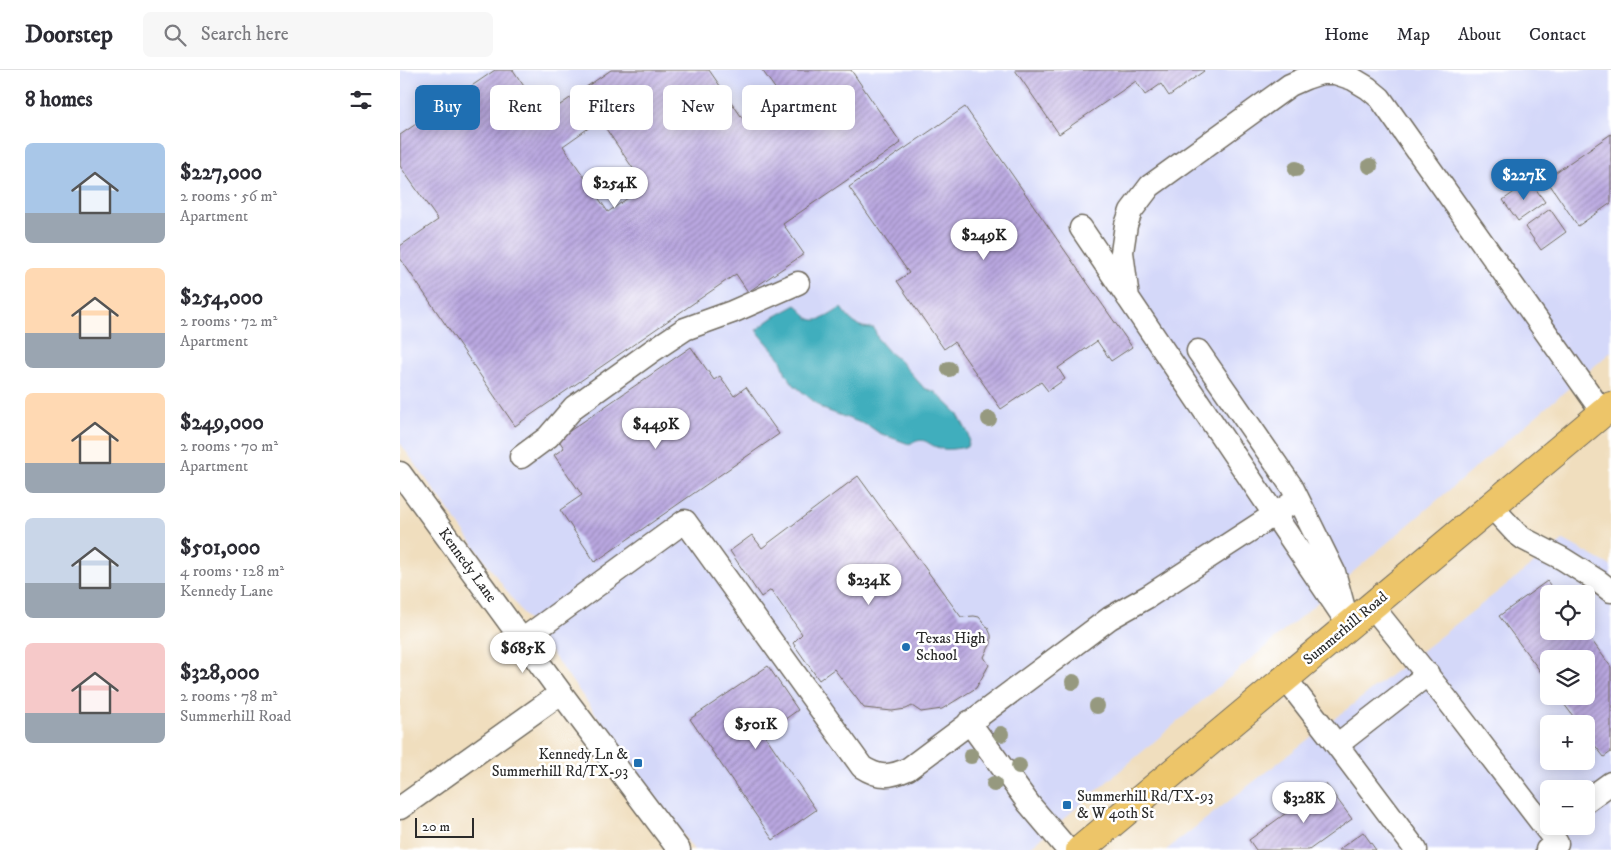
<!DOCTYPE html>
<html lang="en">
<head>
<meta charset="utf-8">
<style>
	body { margin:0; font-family:"IM FELL DW Pica",serif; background:#f7f7f7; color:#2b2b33; height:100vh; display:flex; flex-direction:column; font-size:19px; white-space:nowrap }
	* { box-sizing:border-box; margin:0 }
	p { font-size:16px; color:#7c7c81 }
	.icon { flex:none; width:28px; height:28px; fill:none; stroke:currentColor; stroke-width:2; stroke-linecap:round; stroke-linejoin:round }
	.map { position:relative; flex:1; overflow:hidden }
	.drawer { display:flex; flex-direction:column; background:#fff; width:400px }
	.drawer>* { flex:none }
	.top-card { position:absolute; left:15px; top:15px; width:475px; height:45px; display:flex; gap:10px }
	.fabs { position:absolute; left:1140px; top:515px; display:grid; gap:10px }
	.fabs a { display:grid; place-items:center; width:55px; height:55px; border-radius:8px; background:#fff; box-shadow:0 2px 12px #0003; font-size:25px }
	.scale { position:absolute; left:15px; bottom:12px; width:59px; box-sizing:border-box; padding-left:5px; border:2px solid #2b2b2b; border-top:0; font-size:14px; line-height:18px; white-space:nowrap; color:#2b2b2b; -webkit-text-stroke:4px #fff; paint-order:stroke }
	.price { position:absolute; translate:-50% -42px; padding:0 11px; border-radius:18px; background:#fff; color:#222; font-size:16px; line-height:32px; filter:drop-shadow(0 1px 2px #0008) }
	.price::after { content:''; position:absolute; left:50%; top:30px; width:15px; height:11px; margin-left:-8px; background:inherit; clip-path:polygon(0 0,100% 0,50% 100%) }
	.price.selected { background:#1f6fb2; color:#fff }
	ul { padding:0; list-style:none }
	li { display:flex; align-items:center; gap:15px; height:125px; padding:0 25px }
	li span { display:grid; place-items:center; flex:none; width:140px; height:100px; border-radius:8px; color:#555 }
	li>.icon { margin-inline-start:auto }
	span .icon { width:60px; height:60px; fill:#fffc; stroke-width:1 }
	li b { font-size:21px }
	h2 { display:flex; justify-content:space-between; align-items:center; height:60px; padding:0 25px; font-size:21px }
	.tag { padding:0 18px; border-radius:8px; background:#fff; box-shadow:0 2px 12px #0003; font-size:18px; line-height:45px }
	.tag.selected { background:#1f6fb2; color:#fff }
	header { display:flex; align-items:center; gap:30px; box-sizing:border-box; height:70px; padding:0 25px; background:#fff; border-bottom:1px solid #e1e1e2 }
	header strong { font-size:24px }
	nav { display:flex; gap:28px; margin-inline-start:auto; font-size:18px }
	.search { width:350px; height:45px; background:#f7f7f7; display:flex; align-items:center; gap:12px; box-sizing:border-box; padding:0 18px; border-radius:8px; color:#7c7c81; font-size:19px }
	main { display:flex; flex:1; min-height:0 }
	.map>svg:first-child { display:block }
	.built { fill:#d4d8f9; fill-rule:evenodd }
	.water { fill:#3faebd; stroke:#356c74 }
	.building { fill:url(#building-hatch); fill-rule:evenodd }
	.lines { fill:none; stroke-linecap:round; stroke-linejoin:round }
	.minor-casing { stroke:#706a5e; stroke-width:25 }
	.major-casing { stroke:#706a5e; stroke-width:30 }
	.minor { stroke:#fff; stroke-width:22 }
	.major { stroke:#edc569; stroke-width:28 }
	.tree { fill:#96997f }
	.poi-dot { fill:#1f6fb2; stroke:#fff; stroke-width:2 }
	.labels { text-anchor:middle; stroke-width:5; stroke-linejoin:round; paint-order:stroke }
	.street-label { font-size:15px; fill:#2b2b2b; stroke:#fff }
	.poi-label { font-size:15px; fill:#2b2b2b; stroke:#fff; text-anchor:start }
</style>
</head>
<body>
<header>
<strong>Doorstep</strong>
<div class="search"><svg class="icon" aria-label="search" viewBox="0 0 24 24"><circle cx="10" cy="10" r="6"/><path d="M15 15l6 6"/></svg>Search here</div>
<nav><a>Home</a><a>Map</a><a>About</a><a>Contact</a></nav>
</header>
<main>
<section class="drawer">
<h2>8 homes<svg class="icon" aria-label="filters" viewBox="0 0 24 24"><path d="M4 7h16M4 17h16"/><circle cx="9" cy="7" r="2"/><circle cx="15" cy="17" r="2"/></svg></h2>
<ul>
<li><span style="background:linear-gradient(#a9c7e8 70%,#9aa5b1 0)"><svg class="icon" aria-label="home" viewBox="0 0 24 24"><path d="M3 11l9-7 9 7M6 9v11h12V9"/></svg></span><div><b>$227,000</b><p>2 rooms · 56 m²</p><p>Apartment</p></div></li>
<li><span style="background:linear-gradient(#ffd9b3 65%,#9aa5b1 0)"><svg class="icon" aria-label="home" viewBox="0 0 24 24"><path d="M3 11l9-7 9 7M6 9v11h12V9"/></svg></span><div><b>$254,000</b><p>2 rooms · 72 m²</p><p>Apartment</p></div></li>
<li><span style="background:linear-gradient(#ffd9b3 70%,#9aa5b1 0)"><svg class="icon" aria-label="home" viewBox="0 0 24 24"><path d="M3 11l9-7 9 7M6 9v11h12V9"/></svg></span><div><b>$249,000</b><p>2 rooms · 70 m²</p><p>Apartment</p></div></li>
<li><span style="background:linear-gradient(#c9d6e8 65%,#9aa5b1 0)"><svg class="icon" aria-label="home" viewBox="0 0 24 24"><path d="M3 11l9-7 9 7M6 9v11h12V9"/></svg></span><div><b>$501,000</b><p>4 rooms · 128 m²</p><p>Kennedy Lane</p></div></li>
<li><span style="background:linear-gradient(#f6c9c9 70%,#9aa5b1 0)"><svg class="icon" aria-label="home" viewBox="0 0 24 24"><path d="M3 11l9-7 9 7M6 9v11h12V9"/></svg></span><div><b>$328,000</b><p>2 rooms · 78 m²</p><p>Summerhill Road</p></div></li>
</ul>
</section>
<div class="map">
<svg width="1211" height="780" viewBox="0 0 1211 780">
	<defs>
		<pattern id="building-hatch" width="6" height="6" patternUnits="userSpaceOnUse" patternTransform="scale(1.25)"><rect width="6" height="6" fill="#b9a7e0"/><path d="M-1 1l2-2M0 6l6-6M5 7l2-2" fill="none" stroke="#9788b6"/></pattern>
	</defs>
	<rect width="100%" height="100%" fill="#fff"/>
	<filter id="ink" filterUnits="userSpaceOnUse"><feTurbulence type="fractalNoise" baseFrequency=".02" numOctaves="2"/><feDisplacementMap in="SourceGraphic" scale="10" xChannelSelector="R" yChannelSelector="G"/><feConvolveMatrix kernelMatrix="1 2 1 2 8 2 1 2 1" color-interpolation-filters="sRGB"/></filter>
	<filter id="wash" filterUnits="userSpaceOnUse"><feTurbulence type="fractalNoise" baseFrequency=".0096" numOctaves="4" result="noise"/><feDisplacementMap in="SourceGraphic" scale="20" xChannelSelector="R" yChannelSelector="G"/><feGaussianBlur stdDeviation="1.12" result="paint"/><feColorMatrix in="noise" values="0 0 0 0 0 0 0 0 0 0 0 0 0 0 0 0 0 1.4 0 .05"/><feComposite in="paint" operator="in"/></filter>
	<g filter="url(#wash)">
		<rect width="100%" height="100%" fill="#f0debe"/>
		<path class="built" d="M 0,0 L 1211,0 L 1211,282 L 627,780 L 294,780 L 0,373 Z
			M 1164,470 L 1211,496 L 1211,780 L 766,780 ZM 1149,524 L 1186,524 L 1186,561 L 1149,561 ZM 1149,589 L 1186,589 L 1186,626 L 1149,626 ZM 1149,654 L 1186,654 L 1186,691 L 1149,691 ZM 1149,719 L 1186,719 L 1186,756 L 1149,756 Z"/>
		<path class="water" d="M 396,235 C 401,238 403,244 407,247 C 417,256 432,243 441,238 C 450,250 457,259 474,258 L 478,269 L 490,283 L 498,289 L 524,318 L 535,322 L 557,343 L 568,363 L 569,370 L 567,377 C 558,378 548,381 539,378 C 524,373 527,366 509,374 L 479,363 L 469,356 L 423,339 L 394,315 L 386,304 L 380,288 L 356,260 L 374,247 Z"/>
		<g id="blocks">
			<path class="building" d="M 95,0 L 113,0 L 144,46 L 211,0 L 309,0 L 343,49 L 379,24 L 362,0 L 451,0 L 501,73 L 383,154 L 404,184 L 348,222 L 336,204 L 115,356 L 0,188 L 0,176 L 38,150 L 0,96 L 0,65 ZM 200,50 L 245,116 L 208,142 L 163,76 Z
				M 615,0 L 803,0 L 804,1 L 769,26 L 761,14 L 745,25 L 736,11 L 659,64 Z
				M 565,37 L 732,277 L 711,291 L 697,271 L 658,298 L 665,309 L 648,321 L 641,312 L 601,339 L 554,272 L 544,279 L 497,211 L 509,203 L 449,117 Z
				M 1211,64 L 1211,133 L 1178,156 L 1146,109 Z
				M 1130,111 L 1145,132 L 1118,151 L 1103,130 Z
				M 1150,139 L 1166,162 L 1141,180 L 1125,157 Z
				M 291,277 L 314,310 L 320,306 L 334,326 L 346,317 L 379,364 L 195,492 L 160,440 L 182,425 L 154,385 L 164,378 L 158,369 Z
				M 458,406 L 561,547 L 574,546 L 579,547 L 588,558 L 591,565 L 591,573 L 584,587 L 589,595 L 576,618 L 542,639 L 521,642 L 512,636 L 506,639 L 492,641 L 464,638 L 434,599 L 419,610 L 393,573 L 402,564 L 371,520 L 361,527 L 330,481 L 352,465 L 362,478 Z
				M 1147,511 L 1157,524 L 1149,524 L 1149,561 L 1185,561 L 1211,597 L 1211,682 L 1204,687 L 1186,664 L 1186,654 L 1179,654 L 1158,626 L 1186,626 L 1186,589 L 1149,589 L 1149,613 L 1099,546 Z
				M 368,596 L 398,640 L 364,664 L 416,740 L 373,770 L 290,649 Z
				M 926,714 L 952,749 L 909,780 L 856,780 L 849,770 Z
				M 963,762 L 976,780 L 938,780 Z"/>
		</g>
	</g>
	<g filter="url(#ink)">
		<use href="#blocks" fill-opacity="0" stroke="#706a5e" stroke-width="1"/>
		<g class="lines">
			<defs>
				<path id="minor" d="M 681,158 L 949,555
					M 728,228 L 722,182 L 726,155 L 731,141 L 750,116 L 890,15 L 906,8 L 921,3 L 935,3 L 953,9 L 968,18 L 980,28 L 1203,343
					M 798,281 L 892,417 L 934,502 L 943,535
					M 121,387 L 148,367 L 174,337 L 252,281 L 285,259 L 332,242 L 398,213
					M 0,403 L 161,623 L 279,780
					M 1091,436 L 1116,463 L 1124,469 L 1163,489 L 1198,511 L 1211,521
					M 972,536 L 1049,632 L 1157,773 L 1147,780
					M 122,570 L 285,451 L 462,697 C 479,708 490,707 508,699 L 710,548 L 749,526 L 898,429
					M 885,608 L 937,675 L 1016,780
					M 569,652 L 629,734 L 668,780
					M 937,675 L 1028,604
					M 1186,731 L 1211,713
					M 0,738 L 161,623"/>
				<path id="major" d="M 680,780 L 1211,336"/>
			</defs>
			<use href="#minor" class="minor-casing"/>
			<use href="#major" class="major-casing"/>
			<use href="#minor" class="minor"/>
			<use href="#major" class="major"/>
		</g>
		<g class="tree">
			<circle cx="970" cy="96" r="8"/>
			<circle cx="896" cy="99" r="8"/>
			<circle cx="549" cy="299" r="8"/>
			<circle cx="589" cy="349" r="8"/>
			<circle cx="673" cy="612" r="8"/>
			<circle cx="697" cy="636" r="8"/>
			<circle cx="601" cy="664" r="8"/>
			<circle cx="571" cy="686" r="8"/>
			<circle cx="619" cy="696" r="8"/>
			<circle cx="594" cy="714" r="8"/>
		</g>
	</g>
	<g class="poi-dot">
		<circle cx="506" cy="577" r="5"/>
		<rect x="233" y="688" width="10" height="10" rx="2.5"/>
		<rect x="662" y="730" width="10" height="10" rx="2.5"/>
	</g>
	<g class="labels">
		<g class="street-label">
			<text transform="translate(68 495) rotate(54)" y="5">Kennedy Lane</text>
			<text transform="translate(945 558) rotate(-40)" y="5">Summerhill Road</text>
		</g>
		<g class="poi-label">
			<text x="516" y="573">Texas High<tspan x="516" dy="17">School</tspan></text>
			<text x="228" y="689" text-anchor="end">Kennedy Ln &amp;<tspan x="228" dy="17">Summerhill Rd/TX-93</tspan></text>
			<text x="677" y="731">Summerhill Rd/TX-93<tspan x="677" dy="17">&amp; W 40th St</tspan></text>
		</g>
	</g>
</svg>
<div class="fabs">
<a><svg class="icon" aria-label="locate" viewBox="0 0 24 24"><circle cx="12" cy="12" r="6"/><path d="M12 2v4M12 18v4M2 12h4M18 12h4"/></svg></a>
<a><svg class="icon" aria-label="layers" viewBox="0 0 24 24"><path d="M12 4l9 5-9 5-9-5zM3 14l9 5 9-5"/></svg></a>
<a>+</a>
<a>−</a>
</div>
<div class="scale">20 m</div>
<b class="price selected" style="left:1124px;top:131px">$227K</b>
<b class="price" style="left:215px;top:139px">$254K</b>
<b class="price" style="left:584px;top:191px">$249K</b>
<b class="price" style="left:256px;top:380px">$449K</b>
<b class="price" style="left:469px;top:536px">$234K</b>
<b class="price" style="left:123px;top:604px">$685K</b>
<b class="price" style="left:356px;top:680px">$501K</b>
<b class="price" style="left:904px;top:754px">$328K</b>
<div class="top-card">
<a class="tag selected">Buy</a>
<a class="tag">Rent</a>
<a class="tag">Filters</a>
<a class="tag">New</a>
<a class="tag">Apartment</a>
</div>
</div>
</main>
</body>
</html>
